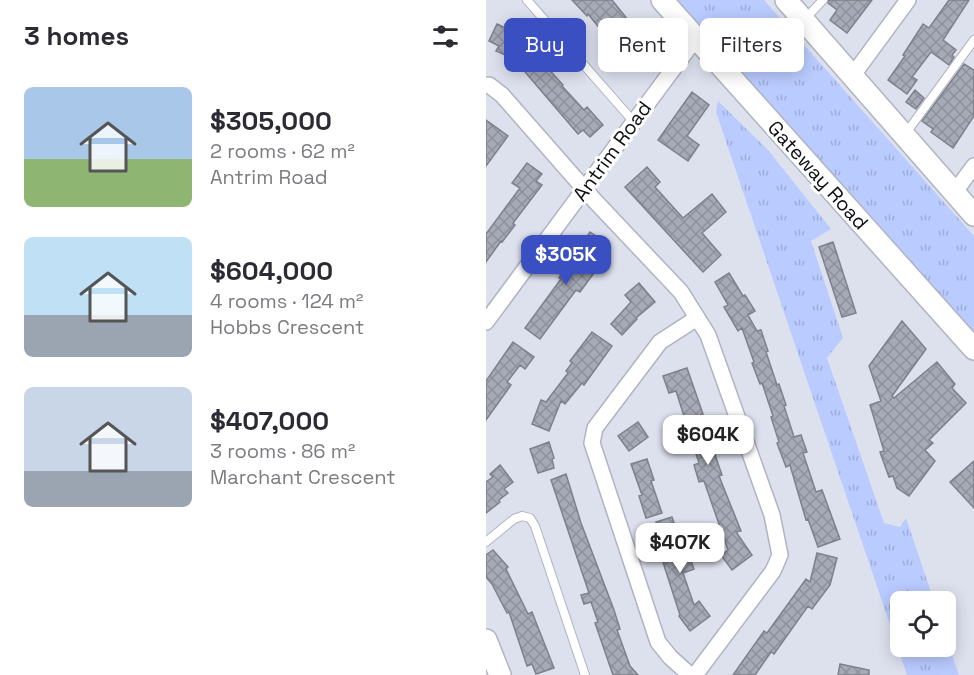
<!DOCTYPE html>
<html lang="en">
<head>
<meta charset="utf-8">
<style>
	body { margin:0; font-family:"Space Grotesk",sans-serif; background:#f7f7f7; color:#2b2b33; height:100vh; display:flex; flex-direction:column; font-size:22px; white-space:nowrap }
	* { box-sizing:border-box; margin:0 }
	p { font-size:20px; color:#7c7c81 }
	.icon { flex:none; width:33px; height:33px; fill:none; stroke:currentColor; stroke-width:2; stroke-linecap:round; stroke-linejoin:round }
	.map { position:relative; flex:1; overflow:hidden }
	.details { display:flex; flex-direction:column; background:#fff; width:486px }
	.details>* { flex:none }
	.top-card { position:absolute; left:18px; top:18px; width:380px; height:54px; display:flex; gap:12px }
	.controls { position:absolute; left:404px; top:591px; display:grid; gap:12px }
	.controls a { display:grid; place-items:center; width:66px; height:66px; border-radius:9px; background:#fff; box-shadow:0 3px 15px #0003; font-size:30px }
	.price { position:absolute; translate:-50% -51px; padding:0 14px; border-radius:12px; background:#fff; color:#222; font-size:20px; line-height:39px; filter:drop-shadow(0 2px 3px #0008) }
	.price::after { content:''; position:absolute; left:50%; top:36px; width:18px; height:14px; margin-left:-9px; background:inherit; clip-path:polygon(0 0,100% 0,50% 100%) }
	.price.active { background:#3a4fc2; color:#fff }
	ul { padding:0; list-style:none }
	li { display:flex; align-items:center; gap:18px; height:150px; padding:0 24px }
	li span { display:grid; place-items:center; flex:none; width:168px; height:120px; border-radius:9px; color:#555 }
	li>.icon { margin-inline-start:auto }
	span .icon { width:72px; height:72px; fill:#fffc; stroke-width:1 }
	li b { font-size:26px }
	h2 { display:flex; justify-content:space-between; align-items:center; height:72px; padding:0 24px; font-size:26px }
	.chip { padding:0 21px; border-radius:9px; background:#fff; box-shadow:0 3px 15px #0003; font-size:21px; line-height:54px }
	.chip.active { background:#3a4fc2; color:#fff }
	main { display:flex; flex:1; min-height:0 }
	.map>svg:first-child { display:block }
	.grass { fill:url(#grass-tufts) }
	.building { fill:url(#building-cross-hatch); stroke:#7c818c; stroke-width:1.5 }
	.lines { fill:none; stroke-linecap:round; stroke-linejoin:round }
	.lane-casing { stroke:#afb4c0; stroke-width:10 }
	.street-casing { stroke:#afb4c0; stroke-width:18 }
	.secondary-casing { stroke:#afb4c0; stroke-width:24 }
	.lane { stroke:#fff; stroke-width:8 }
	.street { stroke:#fff; stroke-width:15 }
	.secondary { stroke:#fff; stroke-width:21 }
	.labels { text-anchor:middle; stroke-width:6; stroke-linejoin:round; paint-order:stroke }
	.street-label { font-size:20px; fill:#0d0f13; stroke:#fff }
</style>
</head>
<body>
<main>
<section class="details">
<h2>3 homes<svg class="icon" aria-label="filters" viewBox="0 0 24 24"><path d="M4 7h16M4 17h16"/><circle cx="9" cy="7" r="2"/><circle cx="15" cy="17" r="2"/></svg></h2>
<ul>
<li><span style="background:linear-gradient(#a9c7e8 60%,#8fb573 0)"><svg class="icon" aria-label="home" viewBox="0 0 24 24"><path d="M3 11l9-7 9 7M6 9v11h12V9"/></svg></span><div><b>$305,000</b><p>2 rooms · 62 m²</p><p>Antrim Road</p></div></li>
<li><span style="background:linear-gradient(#bfe0f5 65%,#9aa5b1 0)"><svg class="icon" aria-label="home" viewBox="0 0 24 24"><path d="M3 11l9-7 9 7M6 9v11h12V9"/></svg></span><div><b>$604,000</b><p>4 rooms · 124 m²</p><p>Hobbs Crescent</p></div></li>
<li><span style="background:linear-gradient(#c9d6e8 70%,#9aa5b1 0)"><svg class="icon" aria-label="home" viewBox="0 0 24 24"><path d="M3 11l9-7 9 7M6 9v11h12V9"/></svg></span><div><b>$407,000</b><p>3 rooms · 86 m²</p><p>Marchant Crescent</p></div></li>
</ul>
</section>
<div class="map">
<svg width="488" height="675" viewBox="0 0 488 675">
	<defs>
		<pattern id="grass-tufts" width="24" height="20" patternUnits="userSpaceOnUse" patternTransform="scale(1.5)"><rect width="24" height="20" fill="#bacbff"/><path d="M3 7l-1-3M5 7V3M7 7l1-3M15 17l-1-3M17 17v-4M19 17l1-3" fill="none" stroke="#9fadda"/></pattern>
		<pattern id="building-cross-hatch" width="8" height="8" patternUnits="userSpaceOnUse" patternTransform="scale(1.5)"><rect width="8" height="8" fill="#a6aab6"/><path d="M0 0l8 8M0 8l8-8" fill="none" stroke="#8e919c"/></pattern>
	</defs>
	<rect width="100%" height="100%" fill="#dde1ee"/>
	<path class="grass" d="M 189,0 L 278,0 L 488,236 L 488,333 Z
		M 232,101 L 282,150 L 345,229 L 325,241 L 357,338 L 341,358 L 398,523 L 414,527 L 420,518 L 448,601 L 414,602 L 414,646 L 459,646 L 459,634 L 473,675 L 421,675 L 230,112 Z"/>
	<path class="building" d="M 86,0 L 126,0 L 166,50 L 145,67 L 102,14 L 101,16 Z
		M 343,0 L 386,0 L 361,33 L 344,20 L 351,10 L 342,3 Z
		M 463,0 L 483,0 L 457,40 L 470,50 L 466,55 L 468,57 L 463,65 L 445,52 L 426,77 L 431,80 L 421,94 L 402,80 L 419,56 L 417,55 L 437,24 L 443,28 Z
		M 11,24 L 39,37 L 61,61 L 58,64 L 77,85 L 76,86 L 98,110 L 101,107 L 117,125 L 104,137 L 97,130 L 92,134 L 28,59 L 10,51 L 13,46 L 3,41 Z
		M 478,64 L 488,70 L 488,116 L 467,148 L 445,132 L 447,129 L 436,121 Z
		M 429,90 L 438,98 L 430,109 L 420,102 Z
		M 206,92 L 223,105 L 201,136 L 213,145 L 202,161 L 172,140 Z
		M 0,120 L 22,136 L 0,166 Z
		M 41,163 L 56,174 L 50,181 L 56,185 L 27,223 L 29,225 L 16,242 L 15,241 L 0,262 L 0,234 L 34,188 L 26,183 Z
		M 161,167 L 174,182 L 169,187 L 197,218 L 226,194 L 240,212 L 216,233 L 235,255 L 217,272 L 139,187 Z
		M 104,232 L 119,242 L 100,267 L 108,273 L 94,292 L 90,290 L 54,339 L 39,328 L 75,279 L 73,278 Z
		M 347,242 L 370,313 L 356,317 L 333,247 Z
		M 243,273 L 257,296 L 259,295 L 269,311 L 262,315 L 271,331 L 275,330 L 282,351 L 280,352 L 291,385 L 293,384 L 300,405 L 298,406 L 308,437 L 315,435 L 321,452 L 317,453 L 330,492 L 336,490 L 354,539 L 332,547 L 322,519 L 320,520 L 304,465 L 300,467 L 291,443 L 293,442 L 285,417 L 287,416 L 276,383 L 274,384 L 266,363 L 268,362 L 256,328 L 252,331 L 238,307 L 242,305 L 229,282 Z
		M 153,283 L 169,302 L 150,318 L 151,319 L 136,335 L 125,324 L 145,302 L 139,295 Z
		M 416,321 L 440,349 L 406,396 L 408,398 L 451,362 L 469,384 L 466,388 L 480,403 L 443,440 L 447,443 L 439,450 L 449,461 L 423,496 L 411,488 L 407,476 L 403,477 L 394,452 L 398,451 L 384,405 L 395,401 L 383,366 Z
		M 106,332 L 126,346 L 98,385 L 96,383 L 79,404 L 75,401 L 63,431 L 46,424 L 55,400 L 60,402 L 82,373 L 80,371 L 86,363 L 84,361 Z
		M 27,342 L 48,357 L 39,369 L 34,365 L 21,382 L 25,385 L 0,420 L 0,381 Z
		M 201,368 L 217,414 L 215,414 L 236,475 L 233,476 L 255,531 L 250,532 L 266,555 L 246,570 L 235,555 L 242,550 L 218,481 L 213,482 L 208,465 L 213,463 L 190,391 L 183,393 L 177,376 Z
		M 152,422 L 162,437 L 143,451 L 132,436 Z
		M 63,442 L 68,458 L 66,459 L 68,468 L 52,473 L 44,449 Z
		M 161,459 L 168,480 L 165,481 L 176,513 L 160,518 L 153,496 L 156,495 L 145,464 Z
		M 488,461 L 488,508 L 464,482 Z
		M 14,465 L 27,482 L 18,489 L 22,493 L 13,500 L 14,502 L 0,513 L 0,482 L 7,477 L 4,474 Z
		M 80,474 L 95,523 L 128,610 L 134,629 L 131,630 L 144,666 L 152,675 L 127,675 L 109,623 L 112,622 L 105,602 L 98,604 L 95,595 L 103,593 L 65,480 Z
		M 186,517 L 195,543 L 198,542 L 208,569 L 197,573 L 208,605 L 213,601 L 224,616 L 204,631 L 193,616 L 194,615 L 173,550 L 179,548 L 170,522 Z
		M 7,550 L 22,567 L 20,569 L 42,614 L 46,612 L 68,668 L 50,674 L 46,664 L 41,666 L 23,612 L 21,613 L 6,584 L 0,577 L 0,555 Z
		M 331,553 L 351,558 L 344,585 L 326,609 L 322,606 L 288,654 L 285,652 L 269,675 L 247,675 L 278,631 L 281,633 L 320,579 L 324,582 Z
		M 354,664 L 383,670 L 383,675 L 352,675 Z"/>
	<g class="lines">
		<defs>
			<path id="lane" d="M 41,0 L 147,121
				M 319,19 L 337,0
				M 420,133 L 488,40
				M 0,542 L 28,519 L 36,516 L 44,518 L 49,526 L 99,675"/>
			<path id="street" d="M 367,75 L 422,0
				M 0,85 L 3,85 L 16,95 L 109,201 L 195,292 L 222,335 L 286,515 L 294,555 L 287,571 L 209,675
				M 468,193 L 488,166
				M 0,322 L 210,38
				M 204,675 L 184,657 L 172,642 L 106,443 L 109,428 L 174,342 L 211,318"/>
			<path id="secondary" d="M 176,0 L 488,349
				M 300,0 L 488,215
				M 0,640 L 14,675"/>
		</defs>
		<use href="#lane" class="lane-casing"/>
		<use href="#street" class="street-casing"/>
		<use href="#secondary" class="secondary-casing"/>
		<use href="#lane" class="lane"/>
		<use href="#street" class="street"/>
		<use href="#secondary" class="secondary"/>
	</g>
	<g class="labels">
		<g class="street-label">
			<text transform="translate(126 151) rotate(-54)" y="7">Antrim Road</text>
			<text transform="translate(332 175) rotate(48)" y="7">Gateway Road</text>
		</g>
	</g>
</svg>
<div class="controls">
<a><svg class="icon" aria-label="locate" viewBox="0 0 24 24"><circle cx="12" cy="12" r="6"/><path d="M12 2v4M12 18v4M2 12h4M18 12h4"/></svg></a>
</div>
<b class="price active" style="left:80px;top:286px">$305K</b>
<b class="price" style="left:222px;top:466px">$604K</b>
<b class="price" style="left:194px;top:574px">$407K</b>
<div class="top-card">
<a class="chip active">Buy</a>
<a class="chip">Rent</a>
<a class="chip">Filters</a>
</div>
</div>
</main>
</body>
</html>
